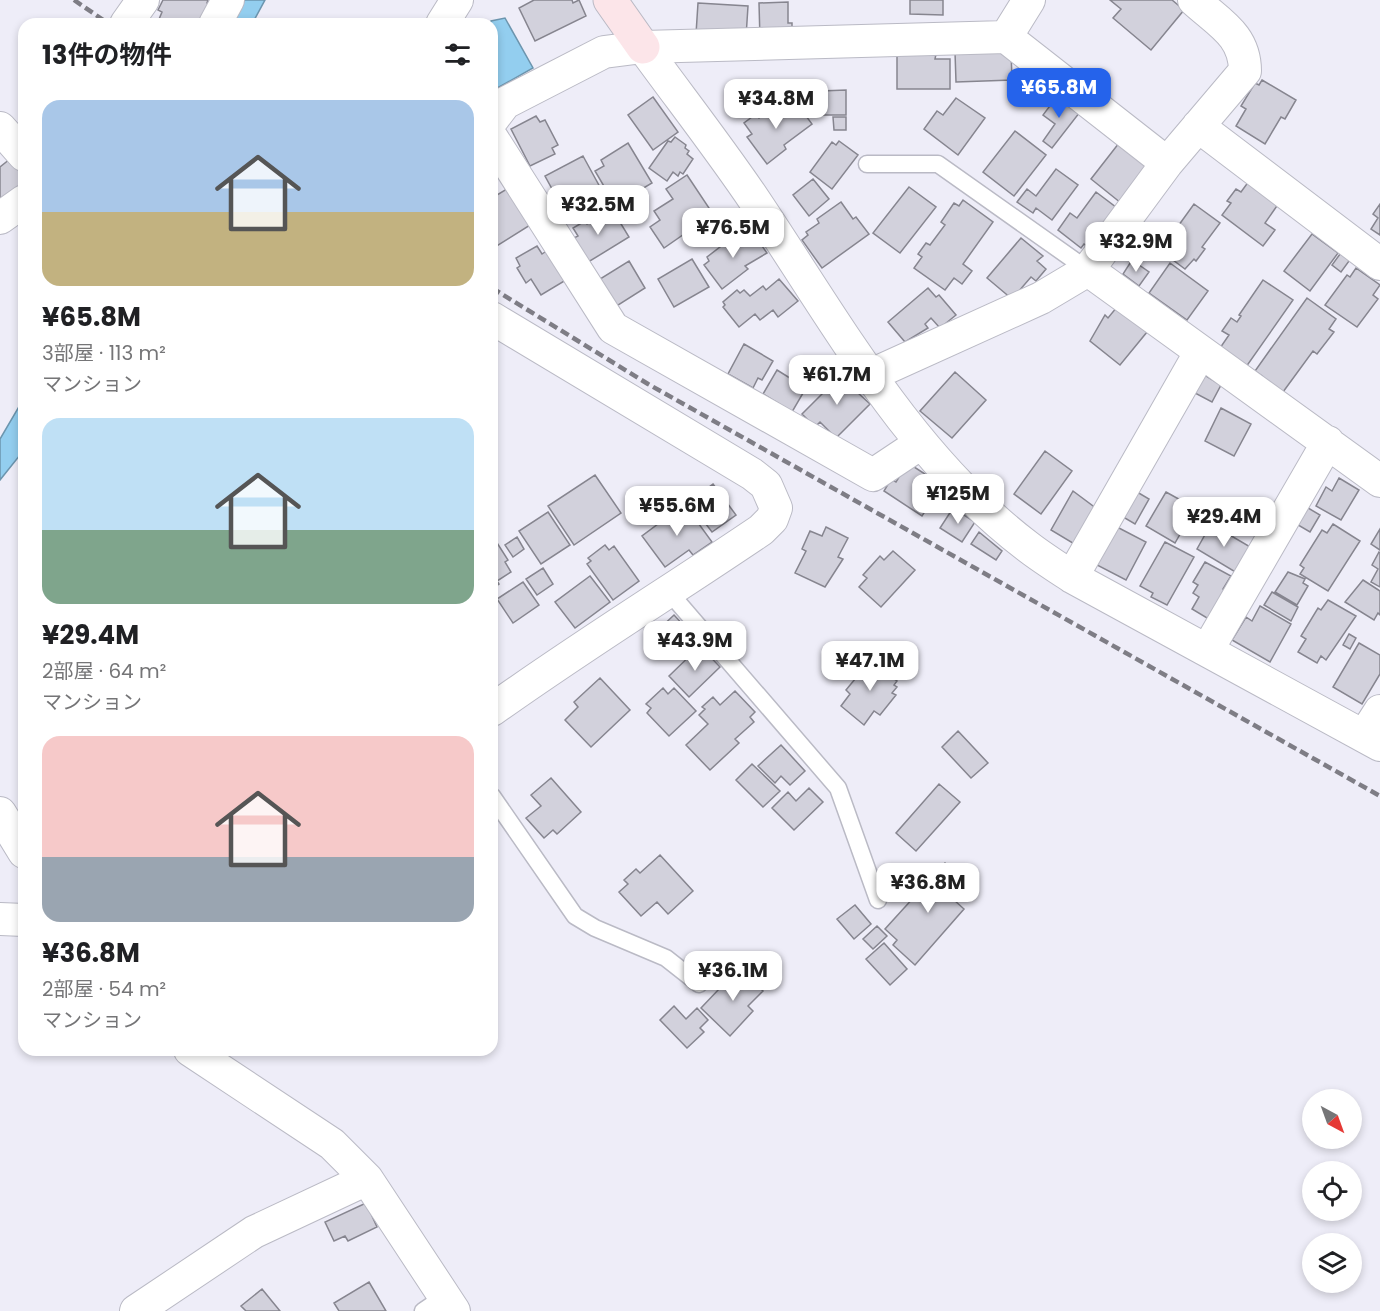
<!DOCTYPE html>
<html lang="ja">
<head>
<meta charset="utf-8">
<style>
	body { margin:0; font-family:Poppins,"Noto Sans JP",sans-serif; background:#f6f6f6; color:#202124; height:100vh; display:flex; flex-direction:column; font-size:22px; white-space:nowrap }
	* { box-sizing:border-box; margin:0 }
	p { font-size:20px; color:#757577 }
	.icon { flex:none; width:33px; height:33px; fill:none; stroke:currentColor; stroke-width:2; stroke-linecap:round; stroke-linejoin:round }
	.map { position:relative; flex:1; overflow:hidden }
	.sheet { position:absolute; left:18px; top:18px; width:480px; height:1038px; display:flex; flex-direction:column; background:#fff; border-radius:18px; box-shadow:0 3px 9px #0003 }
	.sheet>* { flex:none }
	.needle { width:39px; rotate:139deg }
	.fabs { position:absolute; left:1302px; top:1089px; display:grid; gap:12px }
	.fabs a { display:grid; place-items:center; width:60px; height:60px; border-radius:50%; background:#fff; box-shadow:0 3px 9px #0003; font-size:30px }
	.price { position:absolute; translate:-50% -51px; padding:0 14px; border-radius:12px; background:#fff; color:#222; font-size:20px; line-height:39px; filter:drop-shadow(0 2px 3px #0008) }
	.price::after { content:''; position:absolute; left:50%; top:36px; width:18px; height:14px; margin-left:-9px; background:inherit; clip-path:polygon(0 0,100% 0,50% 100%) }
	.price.on { background:#2563eb; color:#fff }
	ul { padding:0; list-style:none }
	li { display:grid; align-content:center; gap:12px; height:318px; padding:0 24px }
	li span { display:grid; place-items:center; height:186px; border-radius:18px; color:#555 }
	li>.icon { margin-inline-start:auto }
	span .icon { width:108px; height:108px; fill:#fffc; stroke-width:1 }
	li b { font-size:26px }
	h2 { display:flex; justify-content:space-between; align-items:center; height:72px; padding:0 24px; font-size:26px }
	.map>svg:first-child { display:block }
	.water { fill:#93ceef; stroke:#6c95ae; stroke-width:1.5 }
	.building { fill:#d2d1dc; stroke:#86858f; stroke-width:1.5 }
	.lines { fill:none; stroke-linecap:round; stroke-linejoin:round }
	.lane-casing { stroke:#babac5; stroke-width:19 }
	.street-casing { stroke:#babac5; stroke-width:34 }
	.secondary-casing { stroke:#babac5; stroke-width:35 }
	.lane { stroke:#fff; stroke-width:16 }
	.street { stroke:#fff; stroke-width:32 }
	.secondary { stroke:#fce5e9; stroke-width:33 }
	.rail { stroke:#7e7d85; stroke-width:4.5; stroke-dasharray:9 4.5; stroke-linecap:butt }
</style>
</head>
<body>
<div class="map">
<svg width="1380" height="1311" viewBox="0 0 1380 1311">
	<rect width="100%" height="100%" fill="#eeedf8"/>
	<path class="water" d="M 240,0 L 265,0 L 252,24 L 228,24 Z
		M 505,18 L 533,68 L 492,91 L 492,24 L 489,24 L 491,21 Z
		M 24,398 L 24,450 L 0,480 L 0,439 Z"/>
	<path class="building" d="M 163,0 L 208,0 L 207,3 L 212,6 L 204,24 L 157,24 L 162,12 L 158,10 Z
		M 534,0 L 572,0 L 573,3 L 579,0 L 586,16 L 535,41 L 519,8 Z
		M 910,0 L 943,0 L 943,15 L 910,14 Z
		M 1110,0 L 1172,0 L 1184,10 L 1151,50 L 1113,18 L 1121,9 Z
		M 788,2 L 788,23 L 792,23 L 792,38 L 760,39 L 759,3 Z
		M 698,3 L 748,6 L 746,37 L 696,34 Z
		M 1011,50 L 1012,80 L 956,82 L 955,52 Z
		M 936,54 L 935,59 L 950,59 L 950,89 L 897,89 L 897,55 Z
		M 1262,80 L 1296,100 L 1285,119 L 1281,117 L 1265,144 L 1236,126 L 1246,109 L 1241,106 L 1255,83 L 1259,85 Z
		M 846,90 L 846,115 L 821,115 L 821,91 Z
		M 1058,95 L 1080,112 L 1052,148 L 1043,141 L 1055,124 L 1043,115 Z
		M 653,97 L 678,132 L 653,150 L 628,115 Z
		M 956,98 L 985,118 L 958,155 L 924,129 L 937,111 L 943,115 Z
		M 795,101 L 812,124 L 784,145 L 786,149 L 767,164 L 747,137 L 752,134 L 744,123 L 756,114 L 759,118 L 780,103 L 785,109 Z
		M 536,116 L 540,122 L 545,120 L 558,145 L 552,148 L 555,154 L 530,166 L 511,129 Z
		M 833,117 L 846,117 L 846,130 L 834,130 Z
		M 1015,131 L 1046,155 L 1014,196 L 983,172 Z
		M 675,137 L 686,145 L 685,148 L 689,151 L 687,154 L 693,159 L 683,174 L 680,172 L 678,176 L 673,172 L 667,181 L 649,168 L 668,141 L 671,142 Z
		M 839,141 L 858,155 L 832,189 L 810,172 L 832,142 L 836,145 Z
		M 628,143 L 652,183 L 615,205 L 595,171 L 604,166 L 601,160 Z
		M 1119,143 L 1149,167 L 1121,203 L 1091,179 Z
		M 583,156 L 601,189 L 575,203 L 578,209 L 558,219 L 550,204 L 558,200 L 545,176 Z
		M 10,159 L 24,177 L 21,185 L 24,189 L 0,204 L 0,167 Z
		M 1056,169 L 1078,185 L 1052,220 L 1036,208 L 1033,213 L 1017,202 L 1027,189 L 1036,196 Z
		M 687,175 L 711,211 L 695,222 L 697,225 L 664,248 L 650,227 L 660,220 L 654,211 L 673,199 L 666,189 Z
		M 813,179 L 829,199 L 809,216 L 793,195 Z
		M 1249,181 L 1279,203 L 1265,223 L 1275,230 L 1263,246 L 1222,215 L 1231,203 L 1227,201 L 1236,189 L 1241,192 Z
		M 512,186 L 535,222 L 492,249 L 492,198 Z
		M 909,187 L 936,207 L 900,253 L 873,233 Z
		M 1096,192 L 1121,211 L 1092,249 L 1084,244 L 1081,248 L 1058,230 L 1070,213 L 1077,218 Z
		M 963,200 L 993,222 L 963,264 L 972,271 L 962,284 L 954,278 L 945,290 L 914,268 L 922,257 L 918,254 L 926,243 L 930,245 L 945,225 L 941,222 L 954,203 L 959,206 Z
		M 841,202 L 853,219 L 856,217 L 869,234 L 822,268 L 802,240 L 808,235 L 806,232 L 819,223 L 817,219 Z
		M 1194,204 L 1220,223 L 1202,247 L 1205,249 L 1196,261 L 1194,259 L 1185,269 L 1161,251 L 1168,240 L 1164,237 L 1172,225 L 1176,229 Z
		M 1380,204 L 1380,235 L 1371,229 L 1378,218 L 1373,214 Z
		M 612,209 L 629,237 L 585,264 L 570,240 L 578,236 L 573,228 L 585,221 L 587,224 Z
		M 742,230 L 752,243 L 757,239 L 767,253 L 745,266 L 748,269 L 722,289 L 704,265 L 709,261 L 707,257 Z
		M 1312,234 L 1338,253 L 1310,291 L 1284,271 Z
		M 1021,238 L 1043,256 L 1037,261 L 1046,269 L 1036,281 L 1031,277 L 1012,299 L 987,278 Z
		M 537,246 L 542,254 L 548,250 L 566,280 L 541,295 L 531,279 L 526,283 L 517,268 L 520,266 L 516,258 Z
		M 1343,250 L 1352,257 L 1341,272 L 1332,265 Z
		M 692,259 L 709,287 L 674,307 L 658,279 Z
		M 1132,260 L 1149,272 L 1139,286 L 1123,274 Z
		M 629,261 L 645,288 L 612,309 L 600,279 Z
		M 1170,263 L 1208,291 L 1187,320 L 1149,293 Z
		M 1356,268 L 1380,285 L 1373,295 L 1378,299 L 1357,327 L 1325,305 L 1347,275 L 1350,277 Z
		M 779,279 L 798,301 L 778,317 L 773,310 L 760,320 L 755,314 L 739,327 L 723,307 L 725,305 L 723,302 L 737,290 L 740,293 L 744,290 L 750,296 L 763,286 L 766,290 Z
		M 1263,280 L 1293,300 L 1246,367 L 1220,348 L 1229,335 L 1222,331 L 1231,318 L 1237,322 L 1241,316 L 1239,315 Z
		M 928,288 L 936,297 L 939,295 L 956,315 L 940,328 L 931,318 L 925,324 L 928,328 L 905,342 L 888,322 Z
		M 1307,298 L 1336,319 L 1329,329 L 1334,332 L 1317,354 L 1313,351 L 1283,392 L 1259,381 L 1262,376 L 1255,371 Z
		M 1117,307 L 1147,332 L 1120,365 L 1090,341 L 1105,315 L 1108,318 Z
		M 744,344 L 773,361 L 762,380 L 758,378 L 753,388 L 728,374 Z
		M 777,370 L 806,388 L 792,412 L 763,394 Z
		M 844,372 L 861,388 L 857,392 L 870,404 L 836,438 L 820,422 L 815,427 L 802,414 Z
		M 955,372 L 986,400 L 952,438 L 920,411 Z
		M 1203,374 L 1221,385 L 1212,402 L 1193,392 Z
		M 1221,408 L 1251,424 L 1234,456 L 1205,441 Z
		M 1045,451 L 1072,471 L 1041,514 L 1014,494 Z
		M 908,463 L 925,474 L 923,478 L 932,484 L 930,488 L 937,493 L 922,516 L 884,491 L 891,479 L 896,482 Z
		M 595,475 L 621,513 L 574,545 L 548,506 Z
		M 1339,478 L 1359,490 L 1341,520 L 1316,506 L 1326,487 L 1332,491 Z
		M 713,484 L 736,515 L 712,532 L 689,502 Z
		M 1132,489 L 1149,499 L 1135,524 L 1118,514 Z
		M 1073,491 L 1097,509 L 1076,545 L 1051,530 Z
		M 1166,492 L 1195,508 L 1175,543 L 1146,526 Z
		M 1303,505 L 1320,515 L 1310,532 L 1293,522 Z
		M 953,508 L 975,522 L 962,542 L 940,528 Z
		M 688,509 L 712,542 L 693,555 L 689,550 L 665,567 L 642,536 L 674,512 L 677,517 Z
		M 548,512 L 570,545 L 541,564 L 519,531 Z
		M 1211,524 L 1252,548 L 1237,573 L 1197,549 Z
		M 1333,524 L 1360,541 L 1328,591 L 1300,574 L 1304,568 L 1300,565 L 1322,530 L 1327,533 Z
		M 826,527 L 848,538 L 838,557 L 843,559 L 825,587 L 795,573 L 806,551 L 802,549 L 810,531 L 822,536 Z
		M 1117,527 L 1146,542 L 1126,580 L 1097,565 Z
		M 1380,529 L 1380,550 L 1371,544 Z
		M 979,532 L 1002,551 L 996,560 L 971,544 Z
		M 492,535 L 508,560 L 505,562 L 511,572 L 497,581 L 499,584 L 492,589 Z
		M 517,537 L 524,549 L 513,557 L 505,545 Z
		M 1165,542 L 1194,557 L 1167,605 L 1151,597 L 1153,593 L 1140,586 Z
		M 605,545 L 609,550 L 614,546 L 639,581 L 613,600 L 587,564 L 591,561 L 588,558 Z
		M 893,551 L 915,570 L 881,607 L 859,587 L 867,578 L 863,575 L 880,556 L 884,560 Z
		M 1379,552 L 1380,553 L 1380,587 L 1371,582 L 1378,569 L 1372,565 Z
		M 1205,562 L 1231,576 L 1223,589 L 1228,592 L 1212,621 L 1192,609 L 1199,597 L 1193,593 L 1198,585 L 1193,582 Z
		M 543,568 L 553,584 L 537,595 L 526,579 Z
		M 1288,572 L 1305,579 L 1303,583 L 1308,586 L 1297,605 L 1275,592 Z
		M 590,576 L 610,602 L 575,628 L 555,602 Z
		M 1363,580 L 1380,591 L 1380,615 L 1378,613 L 1374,620 L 1345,602 Z
		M 523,582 L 539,605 L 513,623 L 497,599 Z
		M 1272,592 L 1298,607 L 1291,621 L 1264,605 Z
		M 1328,600 L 1356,616 L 1326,660 L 1321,656 L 1317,663 L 1298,652 L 1306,639 L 1301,636 L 1318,608 L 1321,610 Z
		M 1260,606 L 1291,624 L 1270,662 L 1232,640 L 1246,617 L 1252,621 Z
		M 674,615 L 699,642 L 687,653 L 682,647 L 676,653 L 656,632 Z
		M 1349,634 L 1356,638 L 1350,649 L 1343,645 Z
		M 1359,643 L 1380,655 L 1380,674 L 1362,704 L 1333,687 Z
		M 700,646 L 720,667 L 689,697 L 669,676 Z
		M 866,659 L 875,666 L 880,660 L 889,667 L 885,673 L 897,681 L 894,685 L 897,687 L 892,693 L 896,695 L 880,715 L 874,711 L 864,725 L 841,706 L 850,694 L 846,690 L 860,673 L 857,670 Z
		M 600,678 L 630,710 L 591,747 L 565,720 L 578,707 L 574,702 Z
		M 663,688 L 668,694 L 674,688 L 696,711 L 669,736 L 647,713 L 651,708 L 646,704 Z
		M 735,691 L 755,712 L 750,717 L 754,722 L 735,739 L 739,743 L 710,770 L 686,745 L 708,724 L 699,715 L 705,709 L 702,707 L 713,697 L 720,705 Z
		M 958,731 L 988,763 L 971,778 L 942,747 Z
		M 781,745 L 805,771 L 790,785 L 781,776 L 775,783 L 758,766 Z
		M 752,764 L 780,791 L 763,807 L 736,780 Z
		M 551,778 L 581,812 L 557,834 L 553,830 L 544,838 L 526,818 L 541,806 L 531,795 Z
		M 939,784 L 960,802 L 916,851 L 896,833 Z
		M 809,788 L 823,802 L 794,830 L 772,808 L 788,792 L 796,801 Z
		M 660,855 L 693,891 L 668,914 L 657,902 L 641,916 L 619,892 L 628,884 L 624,880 L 636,869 L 640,873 Z
		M 945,863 L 969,883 L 954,900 L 964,909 L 915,965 L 893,945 L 897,940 L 885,929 Z
		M 855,905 L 871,924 L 854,939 L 837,919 Z
		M 877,926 L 887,936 L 873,949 L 863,939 Z
		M 884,943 L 907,969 L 890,985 L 866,959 Z
		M 739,968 L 763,991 L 748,1006 L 753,1011 L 730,1036 L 701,1008 Z
		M 674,1006 L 686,1019 L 697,1008 L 708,1020 L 700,1028 L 704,1032 L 687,1048 L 660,1020 Z
		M 366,1203 L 377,1227 L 348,1241 L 345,1236 L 334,1241 L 325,1222 Z
		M 369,1282 L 386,1311 L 339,1311 L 334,1303 Z
		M 262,1289 L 280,1311 L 246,1311 L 241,1306 Z"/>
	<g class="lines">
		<defs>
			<path id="lane" d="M 867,164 L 938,164 L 1088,270
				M 669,592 L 838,788 L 878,900
				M 492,796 L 575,916 L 595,928 L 666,958 L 699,984
				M 423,1311 L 445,1296"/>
			<path id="street" d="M 126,24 L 143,0
				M 215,24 L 228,0
				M 442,24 L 457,0
				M 1006,37 L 1029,0
				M 643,47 C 680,98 720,149 755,201 C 836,322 910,457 1027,546 C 1041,557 1057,567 1072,577 L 1380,745
				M 492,120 L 505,103 L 604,52 L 643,47 L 1006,37 L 1167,163
				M 1198,126 L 1380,264
				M 0,128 L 24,155
				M 492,138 L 613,328 L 873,475 L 921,443
				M 0,218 L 24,201
				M 1088,270 L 1380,481
				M 492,318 L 752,474 L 766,485 L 776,508 L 772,519 L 761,530 C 671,591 580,647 492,710
				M 871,375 L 1041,298 L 1088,270 L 1167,163 L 1245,71 C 1245,35 1219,23 1194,0
				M 1072,577 L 1200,353
				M 1208,649 L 1328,442
				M 1364,736 L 1380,711
				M 0,813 L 24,852
				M 0,919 L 24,920
				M 190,1050 L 332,1144 L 367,1179 L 454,1311
				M 136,1311 L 254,1232 L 367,1179"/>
			<path id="secondary" d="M 610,0 L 643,47"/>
		</defs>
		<use href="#lane" class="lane-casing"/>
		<use href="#street" class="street-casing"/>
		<use href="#secondary" class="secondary-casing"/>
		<use href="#lane" class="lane"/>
		<use href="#street" class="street"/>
		<use href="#secondary" class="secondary"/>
		<path class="rail" d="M 74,0 L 109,24
			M 492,288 L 648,384 L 1380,796"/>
	</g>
</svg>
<div class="fabs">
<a><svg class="needle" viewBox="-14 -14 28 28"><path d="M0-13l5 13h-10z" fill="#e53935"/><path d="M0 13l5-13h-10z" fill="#757577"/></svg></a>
<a><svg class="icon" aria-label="locate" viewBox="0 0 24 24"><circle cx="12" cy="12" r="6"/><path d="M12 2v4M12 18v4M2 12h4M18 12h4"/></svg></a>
<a><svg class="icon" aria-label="layers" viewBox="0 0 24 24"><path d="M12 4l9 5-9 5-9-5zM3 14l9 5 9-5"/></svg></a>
</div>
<b class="price on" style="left:1059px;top:119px">¥65.8M</b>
<b class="price" style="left:776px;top:130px">¥34.8M</b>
<b class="price" style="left:598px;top:236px">¥32.5M</b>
<b class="price" style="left:733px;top:259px">¥76.5M</b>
<b class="price" style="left:1136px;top:273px">¥32.9M</b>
<b class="price" style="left:837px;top:406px">¥61.7M</b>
<b class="price" style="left:958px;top:525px">¥125M</b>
<b class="price" style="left:677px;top:537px">¥55.6M</b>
<b class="price" style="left:1224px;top:548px">¥29.4M</b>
<b class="price" style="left:695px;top:672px">¥43.9M</b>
<b class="price" style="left:870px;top:692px">¥47.1M</b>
<b class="price" style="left:928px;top:914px">¥36.8M</b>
<b class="price" style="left:733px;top:1002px">¥36.1M</b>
<section class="sheet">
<h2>13件の物件<svg class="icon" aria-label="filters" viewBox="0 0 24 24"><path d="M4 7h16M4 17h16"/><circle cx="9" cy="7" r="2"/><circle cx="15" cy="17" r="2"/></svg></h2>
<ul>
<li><span style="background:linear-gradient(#a9c7e8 60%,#c2b280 0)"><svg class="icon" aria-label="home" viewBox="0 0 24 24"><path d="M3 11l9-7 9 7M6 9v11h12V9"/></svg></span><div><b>¥65.8M</b><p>3部屋 · 113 m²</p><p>マンション</p></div></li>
<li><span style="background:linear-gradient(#bfe0f5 60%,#7fa58c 0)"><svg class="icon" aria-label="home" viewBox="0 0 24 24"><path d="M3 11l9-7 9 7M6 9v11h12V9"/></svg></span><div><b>¥29.4M</b><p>2部屋 · 64 m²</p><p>マンション</p></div></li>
<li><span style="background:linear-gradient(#f6c9c9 65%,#9aa5b1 0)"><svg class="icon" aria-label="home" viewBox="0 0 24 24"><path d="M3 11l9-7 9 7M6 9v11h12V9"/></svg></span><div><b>¥36.8M</b><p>2部屋 · 54 m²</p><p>マンション</p></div></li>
</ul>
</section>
</div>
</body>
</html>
